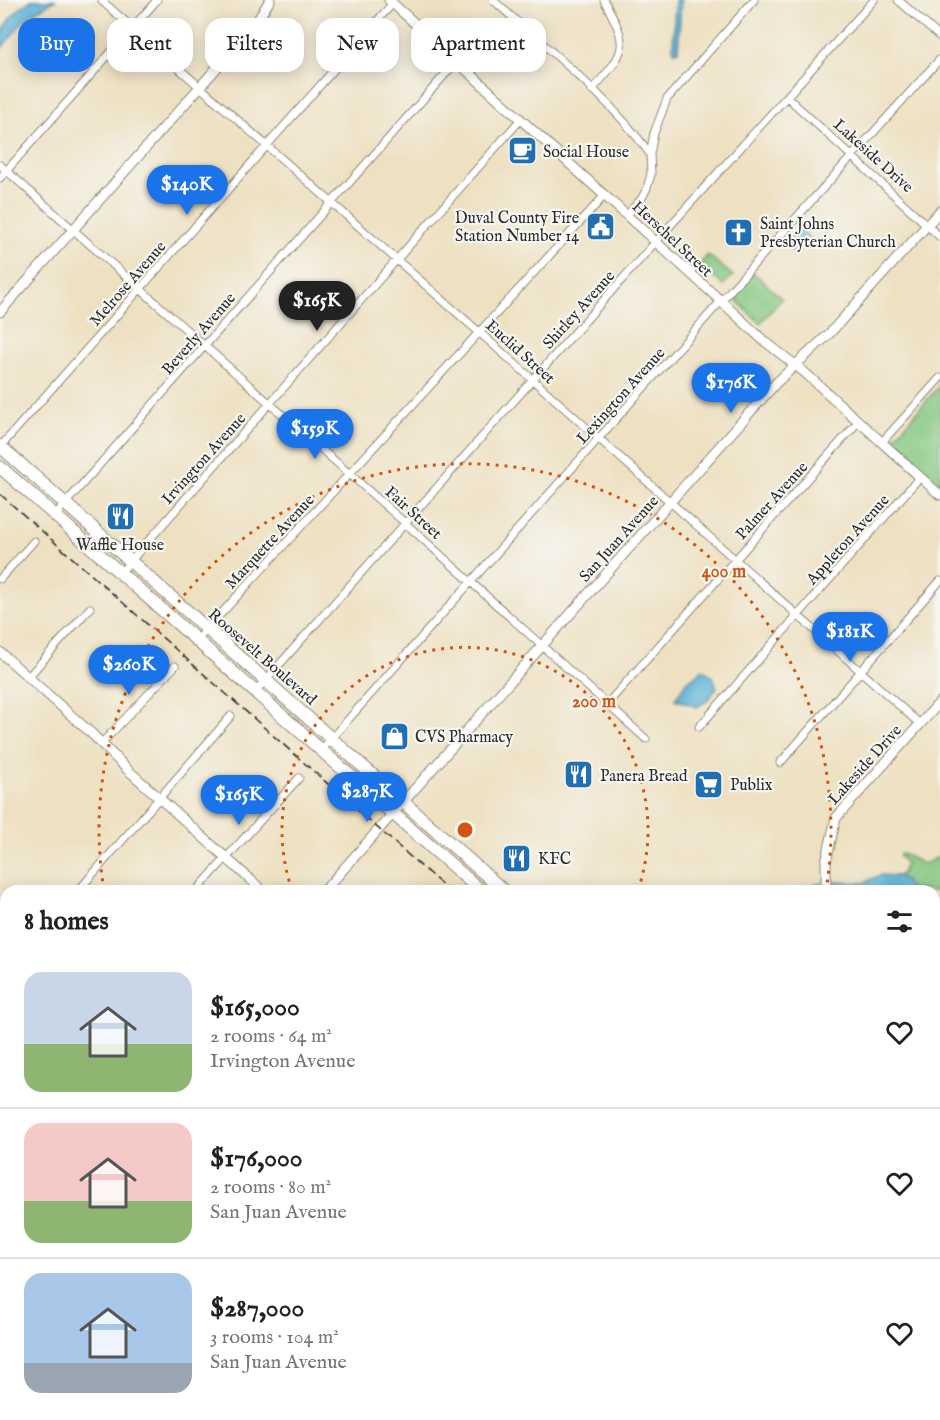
<!DOCTYPE html>
<html lang="en">
<head>
<meta charset="utf-8">
<style>
	body { margin:0; font-family:"IM FELL English",serif; background:#f2f2f2; color:#222; height:100vh; display:flex; flex-direction:column; font-size:22px; white-space:nowrap }
	* { box-sizing:border-box; margin:0 }
	p { font-size:20px; color:#767676 }
	.icon { flex:none; width:33px; height:33px; fill:none; stroke:currentColor; stroke-width:2; stroke-linecap:round; stroke-linejoin:round }
	.map { position:relative; flex:1; overflow:hidden }
	.drawer { position:absolute; left:0px; top:885px; width:940px; height:536px; display:flex; flex-direction:column; background:#fff; border-radius:18px 18px 0 0; box-shadow:0 3px 15px #0003 }
	.drawer>* { flex:none }
	.banner { position:absolute; left:18px; top:18px; width:600px; height:54px; display:flex; gap:12px }
	.price { position:absolute; translate:-50% -51px; padding:0 14px; border-radius:21px; background:#1a73e8; color:#fff; font-size:20px; line-height:39px; filter:drop-shadow(0 2px 3px #0008) }
	.price::after { content:''; position:absolute; left:50%; top:36px; width:18px; height:14px; margin-left:-9px; background:inherit; clip-path:polygon(0 0,100% 0,50% 100%) }
	.price.current { background:#222; color:#fff }
	ul { padding:0; list-style:none }
	li { display:flex; align-items:center; gap:18px; height:150px; padding:0 24px }
	li+li { border-top:2px solid #e0e0e0 }
	li span { display:grid; place-items:center; flex:none; width:168px; height:120px; border-radius:18px; color:#555 }
	li>.icon { margin-inline-start:auto }
	span .icon { width:72px; height:72px; fill:#fffc; stroke-width:1 }
	li b { font-size:26px }
	h2 { display:flex; justify-content:space-between; align-items:center; height:72px; padding:0 24px; font-size:26px }
	.pill { padding:0 21px; border-radius:18px; background:#fff; box-shadow:0 3px 15px #0003; font-size:21px; line-height:54px }
	.pill.current { background:#1a73e8; color:#fff }
	.map>svg:first-child { display:block }
	.green { fill:#86c881; stroke:#587a56; stroke-width:1.5 }
	.water { fill:#58b1d5; stroke:#426e80; stroke-width:1.5 }
	.lines { fill:none; stroke-linecap:round; stroke-linejoin:round }
	.street-casing { stroke:#8c8676; stroke-width:9 }
	.secondary-casing { stroke:#8c8676; stroke-width:11 }
	.primary-casing { stroke:#8c8676; stroke-width:13 }
	.highway-casing { stroke:#8c8676; stroke-width:14 }
	.street { stroke:#fff; stroke-width:7 }
	.secondary { stroke:#fff; stroke-width:9 }
	.primary { stroke:#fff; stroke-width:10 }
	.highway { stroke:#fff; stroke-width:12 }
	.rail { stroke:#2b2b2b; stroke-width:1.5; stroke-dasharray:9 4.5; stroke-linecap:butt }
	.ring { fill:none; stroke:#d5540f; stroke-width:3; stroke-dasharray:3 6 }
	.labels { text-anchor:middle; stroke-width:4.5; stroke-linejoin:round; paint-order:stroke }
	.poi-label { font-size:16px; fill:#2b2b2b; stroke:#f6f6f2; text-anchor:start }
	.street-label { font-size:16px; fill:#2b2b2b; stroke:#f6f6f2 }
	.centre { fill:#d5540f; stroke:#f6f6f2; stroke-width:3 }
	.ring-label { font-size:18px; text-anchor:middle; font-weight:bold; fill:#d5540f; stroke:#f6f6f2; stroke-width:4.5; stroke-linejoin:round; paint-order:stroke }
</style>
</head>
<body>
<div class="map">
<svg width="940" height="1420" viewBox="0 0 940 1420">
	<rect width="100%" height="100%" fill="#f6f6f2"/>
	<filter id="ink" filterUnits="userSpaceOnUse"><feTurbulence type="fractalNoise" baseFrequency=".0167" numOctaves="2"/><feDisplacementMap in="SourceGraphic" scale="12" xChannelSelector="R" yChannelSelector="G"/><feConvolveMatrix kernelMatrix="1 2 1 2 8 2 1 2 1" color-interpolation-filters="sRGB"/></filter>
	<filter id="wash" filterUnits="userSpaceOnUse"><feTurbulence type="fractalNoise" baseFrequency=".008" numOctaves="4" result="noise"/><feDisplacementMap in="SourceGraphic" scale="24" xChannelSelector="R" yChannelSelector="G"/><feGaussianBlur stdDeviation="1.35" result="paint"/><feColorMatrix in="noise" values="0 0 0 0 0 0 0 0 0 0 0 0 0 0 0 0 0 1.4 0 .05"/><feComposite in="paint" operator="in"/></filter>
	<g filter="url(#wash)">
		<rect width="100%" height="100%" fill="#eee1c2"/>
		<path class="green" d="M 708,255 L 733,276 L 724,284 L 723,285 L 699,265 Z
			M 754,273 L 782,299 L 760,323 L 737,301 L 738,299 L 736,292 Z
			M 940,385 L 940,491 L 888,445 Z
			M 900,854 L 903,854 L 924,864 L 940,856 L 940,892 L 909,888 L 904,880 L 898,876 C 904,873 904,869 905,863 L 899,856 Z"/>
		<path class="water" d="M 31,0 L 56,0 L 34,12 L 20,25 L 0,50 C 0,25 12,13 31,0 Z
			M 675,0 L 681,0 L 678,51 L 674,51 L 673,47 Z
			M 801,228 L 809,238 L 794,253 L 785,244 Z
			M 703,669 L 713,677 L 717,688 L 707,701 L 697,707 L 675,699 L 685,684 Z
			M 880,875 L 898,876 L 904,880 L 909,888 L 922,891 L 811,891 L 811,885 L 834,882 L 864,883 Z"/>
	</g>
	<g filter="url(#ink)">
		<g class="lines">
			<defs>
				<path id="street" d="M 493,0 C 547,49 607,94 650,154
					M 898,0 L 940,37
					M 102,1 L 479,332 L 920,724
					M 592,90 C 627,50 630,48 604,0
					M 787,97 L 940,237
					M 0,165 L 405,523 L 646,739
					M 0,178 L 157,0
					M 627,215 L 642,198 L 647,188 L 651,174 L 650,154 L 654,133 L 667,99 L 754,0
					M 882,442 L 940,378
					M 1,446 L 393,3
					M 55,515 L 457,61
					M 120,573 L 521,119
					M 0,579 L 34,541
					M 197,640 L 605,195
					M 28,677 L 90,608
					M 255,692 L 651,247 L 874,0
					M 607,704 L 859,421
					M 699,727 L 920,477
					M 101,744 L 175,666
					M 321,750 L 729,292 L 940,59
					M 780,763 L 940,581
					M 78,891 L 231,716
					M 196,891 L 299,778
					M 0,980 L 6,973
					M 0,1111 L 6,1105
					M 934,1114 L 940,1110
					M 934,1135 L 940,1136
					M 934,1216 L 940,1210
					M 934,1346 L 940,1340
					M 0,1385 L 6,1379
					M 0,1400 L 6,1405
					M 17,1414 L 23,1420
					M 294,1414 L 301,1420
					M 318,1414 L 324,1420
					M 571,1414 L 577,1420
					M 852,1414 L 859,1420
					M 80,1420 L 85,1414
					M 305,1420 L 310,1414
					M 417,1420 L 422,1414
					M 529,1420 L 534,1414
					M 641,1420 L 646,1414
					M 753,1420 L 758,1414
					M 869,1420 L 874,1414"/>
				<path id="secondary" d="M 389,0 L 721,301 L 763,340 L 803,371 L 940,495
					M 0,312 L 254,26 L 270,0
					M 0,652 L 91,733 L 128,770 L 263,891
					M 324,891 L 776,383 L 829,334 L 940,211
					M 826,891 L 826,862 L 836,818 L 940,702
					M 934,1015 L 940,1026
					M 0,1256 L 6,1249"/>
				<path id="primary" d="M 0,1079 L 6,1089
					M 198,1414 L 202,1420"/>
				<path id="highway" d="M 0,446 L 504,891
					M 0,467 L 481,891
					M 934,1148 L 940,1149
					M 934,1163 L 940,1163"/>
			</defs>
			<use href="#street" class="street-casing"/>
			<use href="#secondary" class="secondary-casing"/>
			<use href="#primary" class="primary-casing"/>
			<use href="#highway" class="highway-casing"/>
			<use href="#street" class="street"/>
			<use href="#secondary" class="secondary"/>
			<use href="#primary" class="primary"/>
			<use href="#highway" class="highway"/>
			<path class="rail" d="M 0,494 L 449,891
				M 934,1188 L 940,1189"/>
		</g>
	</g>
	<g class="ring">
		<path d="M292 890A183 183 0 1 1 638 890"/>
		<path d="M104 890A366 366 0 1 1 826 890"/>
	</g>
	<defs>
		<symbol id="cafe-square" viewBox="-11 -11 22 22"><rect x="-9" y="-9" width="18" height="18" rx="4" fill="#1f6fb2" stroke="#f6f6f2"/><path d="M-5.5-4.5H6V0H3Q3 3.5 0 3.5H-2.5Q-5.5 3.5-5.5 0ZM3-3.2v2h1.7v-2ZM-6 4.5H4V6H-6Z" fill="#fff"/></symbol>
		<symbol id="civic-square" viewBox="-11 -11 22 22"><rect x="-9" y="-9" width="18" height="18" rx="4" fill="#1f6fb2" stroke="#f6f6f2"/><path d="M-.6-6.5H3V-4.5H.6V-3L4-1V1h2V6H-6V1h2V-1L-.6-3ZM-1.2 2.5V6h2.4V2.5Z" fill="#fff"/></symbol>
		<symbol id="church-square" viewBox="-11 -11 22 22"><rect x="-9" y="-9" width="18" height="18" rx="4" fill="#1f6fb2" stroke="#f6f6f2"/><path d="M-1.2-6h2.4v3.5h3.3v2.4h-3.3V6h-2.4V-.1h-3.3v-2.4h3.3Z" fill="#fff"/></symbol>
		<symbol id="restaurant-square" viewBox="-11 -11 22 22"><rect x="-9" y="-9" width="18" height="18" rx="4" fill="#1f6fb2" stroke="#f6f6f2"/><path d="M-5-6h1v4h1v-4h1v4h1v-4h1v5L-1.5 .5V6h-2V.5L-5-1ZM5-6V6H3V1.5H1.5Q1.5-4 5-6Z" fill="#fff"/></symbol>
		<symbol id="shop-square" viewBox="-11 -11 22 22"><rect x="-9" y="-9" width="18" height="18" rx="4" fill="#1f6fb2" stroke="#f6f6f2"/><path d="M-5-2.5h2.3a2.7 3.5 0 0 1 5.4 0H5L5.5 6h-11ZM-1.5-2.5h3a1.5 2.3 0 0 0-3 0Z" fill="#fff"/></symbol>
		<symbol id="supermarket-square" viewBox="-11 -11 22 22"><rect x="-9" y="-9" width="18" height="18" rx="4" fill="#1f6fb2" stroke="#f6f6f2"/><path d="M-6-5.5h2.5l.6 2H6L4.5 2H-2.5L-4.4-4H-6ZM-1.5 3.2a1.3 1.3 0 1 0 .1 0ZM3 3.2a1.3 1.3 0 1 0 .1 0Z" fill="#fff"/></symbol>
	</defs>
	<g fill-rule="evenodd">
		<use href="#cafe-square" x="506" y="134" width="33" height="33"/>
		<use href="#civic-square" x="584" y="210" width="33" height="33"/>
		<use href="#church-square" x="722" y="216" width="33" height="33"/>
		<use href="#restaurant-square" x="104" y="500" width="33" height="33"/>
		<use href="#shop-square" x="378" y="720" width="33" height="33"/>
		<use href="#restaurant-square" x="562" y="758" width="33" height="33"/>
		<use href="#supermarket-square" x="692" y="768" width="33" height="33"/>
		<use href="#restaurant-square" x="500" y="842" width="33" height="33"/>
	</g>
	<g class="labels">
		<g class="poi-label">
			<text x="543" y="157">Social House</text>
			<text x="579" y="223" text-anchor="end">Duval County Fire<tspan x="579" dy="18">Station Number 14</tspan></text>
			<text x="760" y="229">Saint Johns<tspan x="760" dy="18">Presbyterian Church</tspan></text>
			<text x="120" y="550" text-anchor="middle">Waffle House</text>
			<text x="415" y="742">CVS Pharmacy</text>
			<text x="600" y="781">Panera Bread</text>
			<text x="730" y="790">Publix</text>
			<text x="538" y="864">KFC</text>
		</g>
		<g class="street-label">
			<text transform="translate(874 155) rotate(42)" y="6">Lakeside Drive</text>
			<text transform="translate(673 238) rotate(43)" y="6">Herschel Street</text>
			<text transform="translate(127 283) rotate(-49)" y="6">Melrose Avenue</text>
			<text transform="translate(578 309) rotate(-48)" y="6">Shirley Avenue</text>
			<text transform="translate(198 333) rotate(-49)" y="6">Beverly Avenue</text>
			<text transform="translate(521 351) rotate(42)" y="6">Euclid Street</text>
			<text transform="translate(620 395) rotate(-48)" y="6">Lexington Avenue</text>
			<text transform="translate(203 458) rotate(-48)" y="6">Irvington Avenue</text>
			<text transform="translate(771 500) rotate(-48)" y="6">Palmer Avenue</text>
			<text transform="translate(414 512) rotate(42)" y="6">Fair Street</text>
			<text transform="translate(618 538) rotate(-48)" y="6">San Juan Avenue</text>
			<text transform="translate(847 539) rotate(-48)" y="6">Appleton Avenue</text>
			<text transform="translate(269 541) rotate(-47)" y="6">Marquette Avenue</text>
			<text transform="translate(263 656) rotate(41)" y="6">Roosevelt Boulevard</text>
			<text transform="translate(864 764) rotate(-48)" y="6">Lakeside Drive</text>
		</g>
	</g>
	<circle cx="465" cy="830" r="9" class="centre"/>
	<g class="ring-label">
		<text x="724" y="577">400 m</text>
		<text x="594" y="707">200 m</text>
	</g>
</svg>
<b class="price" style="left:187px;top:216px">$140K</b>
<b class="price current" style="left:317px;top:332px">$165K</b>
<b class="price" style="left:731px;top:414px">$176K</b>
<b class="price" style="left:315px;top:460px">$159K</b>
<b class="price" style="left:850px;top:663px">$181K</b>
<b class="price" style="left:129px;top:696px">$260K</b>
<b class="price" style="left:367px;top:823px">$287K</b>
<b class="price" style="left:239px;top:826px">$165K</b>
<div class="banner">
<a class="pill current">Buy</a>
<a class="pill">Rent</a>
<a class="pill">Filters</a>
<a class="pill">New</a>
<a class="pill">Apartment</a>
</div>
<section class="drawer">
<h2>8 homes<svg class="icon" aria-label="filters" viewBox="0 0 24 24"><path d="M4 7h16M4 17h16"/><circle cx="9" cy="7" r="2"/><circle cx="15" cy="17" r="2"/></svg></h2>
<ul>
<li><span style="background:linear-gradient(#c9d6e8 60%,#8fb573 0)"><svg class="icon" aria-label="home" viewBox="0 0 24 24"><path d="M3 11l9-7 9 7M6 9v11h12V9"/></svg></span><div><b>$165,000</b><p>2 rooms · 64 m²</p><p>Irvington Avenue</p></div><svg class="icon" aria-label="heart" viewBox="0 0 24 24"><path d="M12 20l-8-8c-3-5 5-10 8-4 3-6 11-1 8 4z"/></svg></li>
<li><span style="background:linear-gradient(#f6c9c9 65%,#8fb573 0)"><svg class="icon" aria-label="home" viewBox="0 0 24 24"><path d="M3 11l9-7 9 7M6 9v11h12V9"/></svg></span><div><b>$176,000</b><p>2 rooms · 80 m²</p><p>San Juan Avenue</p></div><svg class="icon" aria-label="heart" viewBox="0 0 24 24"><path d="M12 20l-8-8c-3-5 5-10 8-4 3-6 11-1 8 4z"/></svg></li>
<li><span style="background:linear-gradient(#a9c7e8 75%,#9aa5b1 0)"><svg class="icon" aria-label="home" viewBox="0 0 24 24"><path d="M3 11l9-7 9 7M6 9v11h12V9"/></svg></span><div><b>$287,000</b><p>3 rooms · 104 m²</p><p>San Juan Avenue</p></div><svg class="icon" aria-label="heart" viewBox="0 0 24 24"><path d="M12 20l-8-8c-3-5 5-10 8-4 3-6 11-1 8 4z"/></svg></li>
</ul>
</section>
</div>
</body>
</html>
